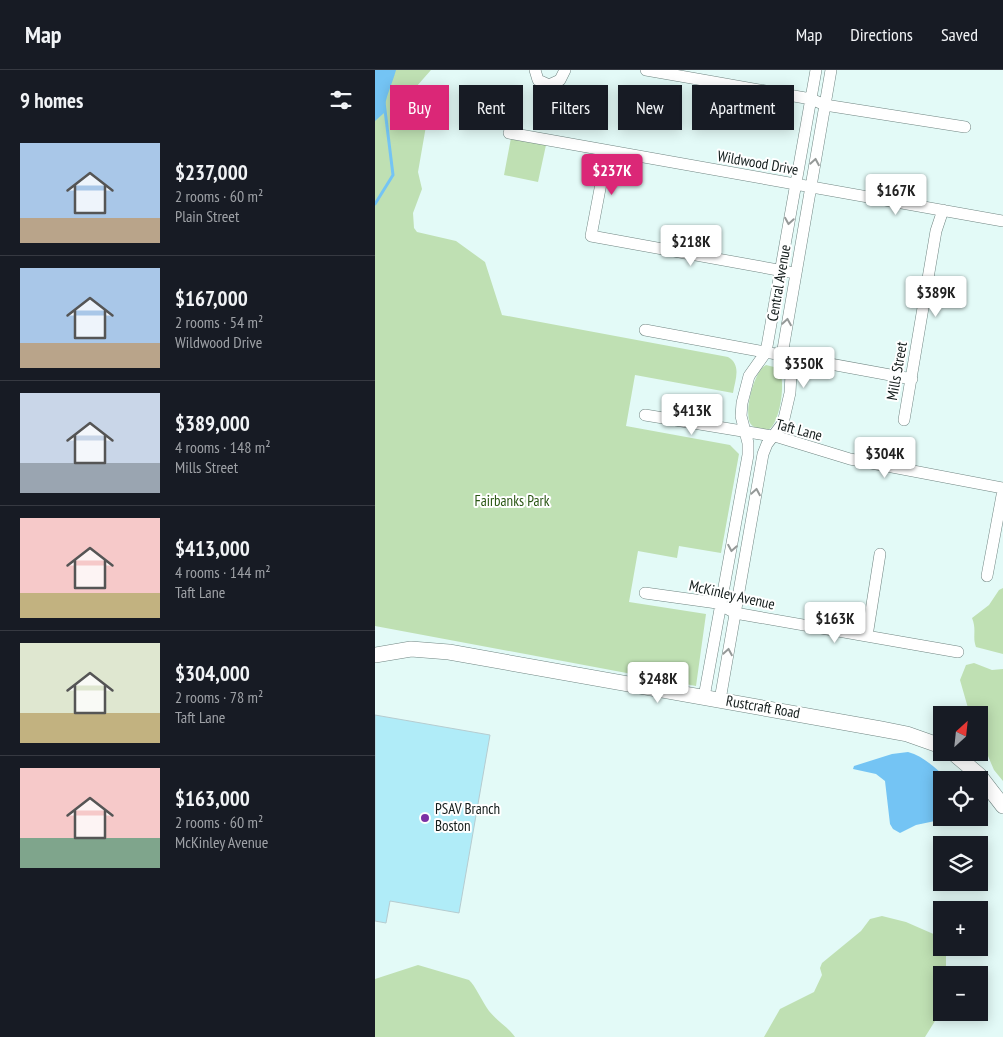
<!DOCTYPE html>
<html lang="en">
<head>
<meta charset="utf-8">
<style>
	body { margin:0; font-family:"PT Sans Narrow",sans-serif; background:#20242c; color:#f1f3f6; height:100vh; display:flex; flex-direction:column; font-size:19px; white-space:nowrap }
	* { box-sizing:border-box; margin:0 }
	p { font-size:16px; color:#9ea1a6 }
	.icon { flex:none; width:28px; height:28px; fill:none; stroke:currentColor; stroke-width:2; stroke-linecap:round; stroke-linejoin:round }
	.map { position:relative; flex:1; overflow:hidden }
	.panel { display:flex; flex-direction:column; background:#171b24; width:375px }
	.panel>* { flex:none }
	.banner { position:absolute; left:15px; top:15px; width:475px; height:45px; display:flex; gap:10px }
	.needle { width:32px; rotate:27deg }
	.fabs { position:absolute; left:558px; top:636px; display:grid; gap:10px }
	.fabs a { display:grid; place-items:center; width:55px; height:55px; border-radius:0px; background:#171b24; box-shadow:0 2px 12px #0003; font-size:25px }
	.price { position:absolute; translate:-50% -42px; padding:0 11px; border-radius:5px; background:#fff; color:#222; font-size:16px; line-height:32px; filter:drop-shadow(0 1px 2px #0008) }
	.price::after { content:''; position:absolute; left:50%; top:30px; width:15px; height:11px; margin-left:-8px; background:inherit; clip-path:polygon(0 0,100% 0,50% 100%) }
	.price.current { background:#db2777; color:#fff }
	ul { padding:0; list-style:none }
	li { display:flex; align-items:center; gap:15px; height:125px; padding:0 20px }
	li+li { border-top:1px solid #363941 }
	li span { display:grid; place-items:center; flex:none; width:140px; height:100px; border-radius:0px; color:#555 }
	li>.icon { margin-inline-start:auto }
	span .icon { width:60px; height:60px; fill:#fffc; stroke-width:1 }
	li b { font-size:21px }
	h2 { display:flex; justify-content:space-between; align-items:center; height:60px; padding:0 20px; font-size:21px }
	.tag { padding:0 18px; border-radius:0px; background:#171b24; box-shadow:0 2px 12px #0003; font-size:18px; line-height:45px }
	.tag.current { background:#db2777; color:#fff }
	header { display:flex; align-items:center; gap:30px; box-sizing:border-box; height:70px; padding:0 25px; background:#171b24; border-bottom:1px solid #363941 }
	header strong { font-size:24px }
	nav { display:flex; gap:28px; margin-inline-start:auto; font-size:18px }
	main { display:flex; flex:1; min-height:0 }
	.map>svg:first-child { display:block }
	.green { fill:#bfe0b3 }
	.water { fill:#74c4f4 }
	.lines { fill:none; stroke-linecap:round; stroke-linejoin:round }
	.stream { stroke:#74c4f4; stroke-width:3 }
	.building { fill:#b0ecf8; stroke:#b6ccd0 }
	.street-casing { stroke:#708582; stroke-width:12 }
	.secondary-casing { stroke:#708582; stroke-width:16 }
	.street { stroke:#fff; stroke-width:11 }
	.secondary { stroke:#fff; stroke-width:15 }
	.oneway { stroke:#959998 }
	.poi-dot { fill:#7b31a4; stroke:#fff; stroke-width:2 }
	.labels { text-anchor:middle; stroke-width:4; stroke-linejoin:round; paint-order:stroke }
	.street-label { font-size:15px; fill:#131c1b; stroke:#fff }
	.park-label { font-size:15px; fill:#2a5614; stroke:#fff }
	.poi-label { font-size:15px; fill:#131c1b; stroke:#fff; text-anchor:start }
</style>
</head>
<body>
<header>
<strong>Map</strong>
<nav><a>Map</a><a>Directions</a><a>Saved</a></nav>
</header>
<main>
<section class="panel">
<h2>9 homes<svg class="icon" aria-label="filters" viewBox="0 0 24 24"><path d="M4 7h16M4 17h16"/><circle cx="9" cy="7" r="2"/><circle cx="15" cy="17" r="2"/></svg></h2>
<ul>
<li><span style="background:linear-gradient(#a9c7e8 75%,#b9a48a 0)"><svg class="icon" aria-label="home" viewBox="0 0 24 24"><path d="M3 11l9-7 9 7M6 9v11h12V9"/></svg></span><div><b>$237,000</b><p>2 rooms · 60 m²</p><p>Plain Street</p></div></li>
<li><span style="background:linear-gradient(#a9c7e8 75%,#b9a48a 0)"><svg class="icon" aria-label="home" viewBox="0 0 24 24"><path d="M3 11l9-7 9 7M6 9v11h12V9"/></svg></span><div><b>$167,000</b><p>2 rooms · 54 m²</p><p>Wildwood Drive</p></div></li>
<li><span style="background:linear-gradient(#c9d6e8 70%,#9aa5b1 0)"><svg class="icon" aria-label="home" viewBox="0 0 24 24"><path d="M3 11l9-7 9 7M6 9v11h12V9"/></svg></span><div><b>$389,000</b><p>4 rooms · 148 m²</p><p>Mills Street</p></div></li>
<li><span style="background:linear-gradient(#f6c9c9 75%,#c2b280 0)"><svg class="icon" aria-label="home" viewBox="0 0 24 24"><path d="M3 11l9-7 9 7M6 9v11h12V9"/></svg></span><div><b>$413,000</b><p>4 rooms · 144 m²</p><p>Taft Lane</p></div></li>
<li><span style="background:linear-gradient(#dfe7d0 70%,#c2b280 0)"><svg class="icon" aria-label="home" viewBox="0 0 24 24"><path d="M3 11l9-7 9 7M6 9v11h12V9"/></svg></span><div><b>$304,000</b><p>2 rooms · 78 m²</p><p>Taft Lane</p></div></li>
<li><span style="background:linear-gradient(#f6c9c9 70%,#7fa58c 0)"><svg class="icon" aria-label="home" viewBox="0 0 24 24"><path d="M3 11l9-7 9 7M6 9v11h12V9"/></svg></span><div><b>$163,000</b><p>2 rooms · 60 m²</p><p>McKinley Avenue</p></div></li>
</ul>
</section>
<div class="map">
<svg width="628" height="967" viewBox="0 0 628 967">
	<rect width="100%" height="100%" fill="#e3faf7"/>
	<path class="green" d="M 0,0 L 56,0 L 41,17 L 34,52 L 51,56 L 43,102 L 47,119 L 38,143 L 39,158 L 42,162 L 81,171 L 110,192 L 127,245 L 353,287 C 367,295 360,310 358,323 L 260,305 L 251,356 L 355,375 L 364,384 L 346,483 L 304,476 L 302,488 L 263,481 L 254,532 L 331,544 L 321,616 L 0,556 Z
		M 136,68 L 171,75 L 163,112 L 129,105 Z
		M 391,295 L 403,298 C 412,308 405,355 393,360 C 386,359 379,359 375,353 C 369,341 379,301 391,295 Z
		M 628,518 L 628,584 L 601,577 C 597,567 602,560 597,548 L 614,535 L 624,520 Z
		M 599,593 L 617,600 L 628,599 L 628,711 L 619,700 L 604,665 L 604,645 L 595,645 L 585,610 L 591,595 Z
		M 507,846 L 531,852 L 563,866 L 566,869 L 566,878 L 571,878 L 571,905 L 566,905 L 565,943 L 550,967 L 389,967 L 405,939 L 439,922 L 447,905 L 445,898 L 447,893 L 486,861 L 495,849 Z
		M 43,895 L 94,910 C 100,915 108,933 114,941 C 122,951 134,958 140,967 L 0,967 L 0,909 Z"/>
	<path class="water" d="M 0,0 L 21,0 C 17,15 10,27 9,43 L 0,51 Z
		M 533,682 C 549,686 561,699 574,710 L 566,710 L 566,748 L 574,748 L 541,755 L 525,763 L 518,759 L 515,754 L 510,711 L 501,704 L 478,699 L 479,696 L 517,684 Z"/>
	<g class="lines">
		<path class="stream" d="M 0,134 L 18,105 L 9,32"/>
	</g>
	<path class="building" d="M 0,645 L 115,665 L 84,843 L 15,831 L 11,853 L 0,851 Z"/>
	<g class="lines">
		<defs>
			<path id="street" d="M 160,0 L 163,10 L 174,15 L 185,10 L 190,0
				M 271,0 L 436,29 L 450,35 L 590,57
				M 134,63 L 628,151
				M 232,82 L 216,166 L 414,202
				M 270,260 L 537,309
				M 270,345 L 403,367 L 475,389 L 628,418
				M 529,350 L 561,161 L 568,140
				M 612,506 L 628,420
				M 270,523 L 342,533 L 360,543 L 583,582
				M 492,566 L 505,484
				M 329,627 L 373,385 L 373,373 L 366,346 L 367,333 L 374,306 L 391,282 L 441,0
				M 345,630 L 388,384 L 392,374 L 408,353 L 415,323 L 416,304 L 407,285 L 456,0"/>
			<path id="secondary" d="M 0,585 L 36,579 L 74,582 L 506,659 L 532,664 L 566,676
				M 577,682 L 604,705 L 628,736"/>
		</defs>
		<use href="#street" class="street-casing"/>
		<use href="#secondary" class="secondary-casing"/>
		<use href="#street" class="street"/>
		<use href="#secondary" class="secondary"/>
	</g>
	<defs><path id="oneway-chevron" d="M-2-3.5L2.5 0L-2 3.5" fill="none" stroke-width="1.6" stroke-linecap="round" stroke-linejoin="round" transform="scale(1.25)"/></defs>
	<g class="oneway">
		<use href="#oneway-chevron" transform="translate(440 92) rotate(-80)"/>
		<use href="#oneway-chevron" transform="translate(414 151) rotate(99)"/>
		<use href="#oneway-chevron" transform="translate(412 252) rotate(-81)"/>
		<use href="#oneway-chevron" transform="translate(381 422) rotate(-80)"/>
		<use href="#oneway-chevron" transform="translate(357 478) rotate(100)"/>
		<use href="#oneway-chevron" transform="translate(353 582) rotate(-80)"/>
	</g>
	<circle class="poi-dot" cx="50" cy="748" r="5"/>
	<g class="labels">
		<g class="street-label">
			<text transform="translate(383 93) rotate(10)" y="5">Wildwood Drive</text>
			<text transform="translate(404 213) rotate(-80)" y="5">Central Avenue</text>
			<text transform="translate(522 301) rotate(-80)" y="5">Mills Street</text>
			<text transform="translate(424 360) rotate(15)" y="5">Taft Lane</text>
			<text transform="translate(357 525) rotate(13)" y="5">McKinley Avenue</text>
			<text transform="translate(388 637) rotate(10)" y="5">Rustcraft Road</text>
		</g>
		<g class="park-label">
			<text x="137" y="436">Fairbanks Park</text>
		</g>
		<g class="poi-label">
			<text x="60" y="744">PSAV Branch<tspan x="60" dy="17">Boston</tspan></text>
		</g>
	</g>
</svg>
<div class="fabs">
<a><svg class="needle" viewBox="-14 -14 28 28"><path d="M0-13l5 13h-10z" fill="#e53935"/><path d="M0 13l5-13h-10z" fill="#9ea1a6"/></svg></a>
<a><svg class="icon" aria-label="locate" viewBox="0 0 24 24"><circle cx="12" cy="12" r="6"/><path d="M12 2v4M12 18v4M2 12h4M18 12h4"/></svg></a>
<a><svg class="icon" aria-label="layers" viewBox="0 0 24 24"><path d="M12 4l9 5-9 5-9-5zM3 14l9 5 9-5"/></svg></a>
<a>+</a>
<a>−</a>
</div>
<b class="price current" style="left:237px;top:126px">$237K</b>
<b class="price" style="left:521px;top:146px">$167K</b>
<b class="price" style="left:316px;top:197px">$218K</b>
<b class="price" style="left:561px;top:248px">$389K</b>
<b class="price" style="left:429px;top:319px">$350K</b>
<b class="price" style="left:317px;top:366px">$413K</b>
<b class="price" style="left:510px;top:409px">$304K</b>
<b class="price" style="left:460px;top:574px">$163K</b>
<b class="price" style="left:283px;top:634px">$248K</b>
<div class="banner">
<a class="tag current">Buy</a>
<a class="tag">Rent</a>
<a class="tag">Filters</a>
<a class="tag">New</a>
<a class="tag">Apartment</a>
</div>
</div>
</main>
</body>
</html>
